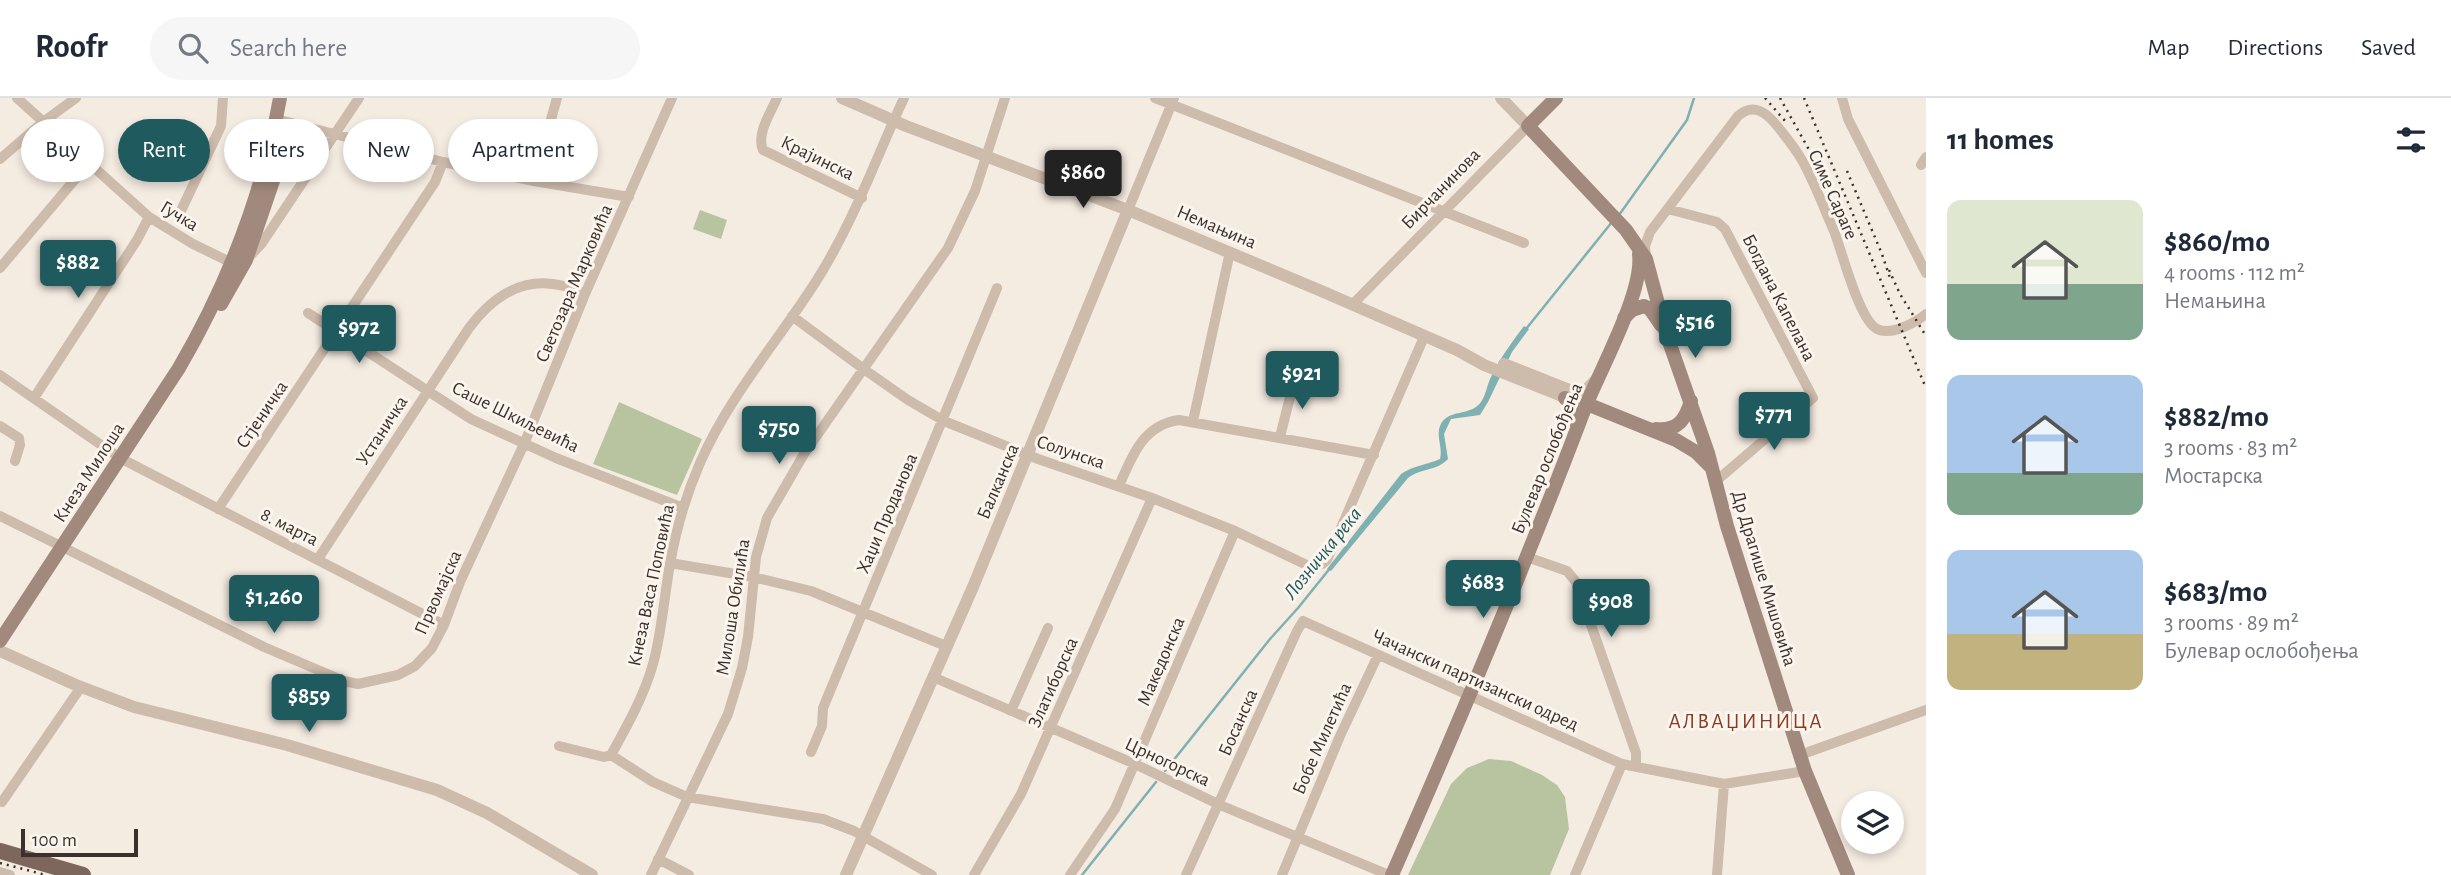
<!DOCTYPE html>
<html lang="en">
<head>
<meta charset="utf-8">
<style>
	body { margin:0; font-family:"Alegreya Sans",sans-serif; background:#f6f6f7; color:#1f2937; height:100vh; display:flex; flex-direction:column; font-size:26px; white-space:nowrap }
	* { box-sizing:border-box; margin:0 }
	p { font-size:23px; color:#747a83 }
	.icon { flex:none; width:38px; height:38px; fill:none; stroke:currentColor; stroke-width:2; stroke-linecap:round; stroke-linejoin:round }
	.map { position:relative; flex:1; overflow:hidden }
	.drawer { display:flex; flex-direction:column; background:#fff; width:525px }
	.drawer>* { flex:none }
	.guide { position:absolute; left:21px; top:21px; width:665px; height:63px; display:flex; gap:14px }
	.fabs { position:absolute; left:1841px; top:693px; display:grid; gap:14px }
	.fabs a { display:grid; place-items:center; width:63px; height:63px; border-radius:50%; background:#fff; box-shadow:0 4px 10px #0003; font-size:35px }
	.scale { position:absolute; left:21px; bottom:18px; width:117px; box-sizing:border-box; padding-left:7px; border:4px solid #3b302b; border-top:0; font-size:19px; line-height:24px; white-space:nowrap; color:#3b302b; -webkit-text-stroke:5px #fbf5ee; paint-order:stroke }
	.price { position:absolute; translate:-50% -60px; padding:0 16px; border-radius:7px; background:#1f5a5e; color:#fff; font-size:23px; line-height:46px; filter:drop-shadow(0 2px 4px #0008) }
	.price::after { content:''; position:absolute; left:50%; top:42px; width:21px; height:16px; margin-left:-10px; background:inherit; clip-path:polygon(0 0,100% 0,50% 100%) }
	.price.current { background:#222; color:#fff }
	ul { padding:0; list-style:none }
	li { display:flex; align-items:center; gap:21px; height:175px; padding:0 21px }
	li span { display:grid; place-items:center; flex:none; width:196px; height:140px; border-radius:14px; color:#555 }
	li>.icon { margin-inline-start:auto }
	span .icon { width:84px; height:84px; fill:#fffc; stroke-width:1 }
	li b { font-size:30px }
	h2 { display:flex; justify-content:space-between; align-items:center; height:84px; padding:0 21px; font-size:30px }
	.pill { padding:0 24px; border-radius:32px; background:#fff; box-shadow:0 4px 10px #0003; font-size:24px; line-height:63px }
	.pill.current { background:#1f5a5e; color:#fff }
	header { display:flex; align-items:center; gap:42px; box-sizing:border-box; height:98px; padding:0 35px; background:#fff; border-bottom:2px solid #e0e1e3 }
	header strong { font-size:33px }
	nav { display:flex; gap:38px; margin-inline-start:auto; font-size:24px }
	.search { width:490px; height:63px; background:#f6f6f7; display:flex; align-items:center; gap:18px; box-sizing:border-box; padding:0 24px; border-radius:38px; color:#747a83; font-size:26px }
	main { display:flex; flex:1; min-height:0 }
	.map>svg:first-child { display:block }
	.green { fill:#b8c4a0 }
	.water { fill:#7fb0b2 }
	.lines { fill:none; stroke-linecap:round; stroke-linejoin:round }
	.stream { stroke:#7fb0b2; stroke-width:2.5 }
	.minor { stroke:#cdbbac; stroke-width:10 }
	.tertiary { stroke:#cdbbac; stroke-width:12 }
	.secondary { stroke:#a18a7d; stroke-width:14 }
	.primary { stroke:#7d675c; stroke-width:16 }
	.rail { stroke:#3b302b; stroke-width:2.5; stroke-dasharray:2 5; stroke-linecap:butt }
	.labels { text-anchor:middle; stroke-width:6; stroke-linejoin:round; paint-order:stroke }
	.street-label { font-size:19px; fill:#3b302b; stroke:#fbf5ee }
	.water-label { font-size:21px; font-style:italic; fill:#1f5a5e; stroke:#fbf5ee }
	.neighbourhood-label { font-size:21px; letter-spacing:2px; fill:#8c3b22; stroke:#fbf5ee }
</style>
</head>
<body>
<header>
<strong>Roofr</strong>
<div class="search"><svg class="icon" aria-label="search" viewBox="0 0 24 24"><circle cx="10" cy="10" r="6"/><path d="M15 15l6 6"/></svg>Search here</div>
<nav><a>Map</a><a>Directions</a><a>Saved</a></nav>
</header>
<main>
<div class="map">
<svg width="1926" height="777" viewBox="0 0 1926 777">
	<rect width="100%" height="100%" fill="#f4ebe1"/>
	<path class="green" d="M 700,112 L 727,122 L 721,141 L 693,131 Z
		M 619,304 L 702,341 L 677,397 L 593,366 Z
		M 1489,661 L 1511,663 L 1542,677 L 1557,687 L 1565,699 L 1569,731 L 1550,777 L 1408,777 L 1451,686 L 1467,670 Z"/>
	<path class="water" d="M 1524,228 L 1529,231 L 1512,254 L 1488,304 L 1480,317 L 1451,321 L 1444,336 L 1448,361 C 1437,373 1421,370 1408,380 L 1331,473 L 1327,471 L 1401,376 C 1414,367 1427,367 1440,361 C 1443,350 1436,339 1440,328 C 1447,310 1471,319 1481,304 C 1486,297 1487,287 1491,279 C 1500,260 1512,244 1524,228 Z"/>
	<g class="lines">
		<path class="stream" d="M 1619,117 L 1687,22 L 1694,0
			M 1526,231 L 1612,124
			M 1165,673 L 1270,541 L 1298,510 L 1331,469
			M 1082,777 L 1156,684"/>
		<path class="minor" d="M 17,0 L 149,119 L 193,146 L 230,164 L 237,165
			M 777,0 C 771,14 756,36 763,52 L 862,100
			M 1155,0 L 1524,145
			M 1842,0 L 1848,21 L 1926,175
			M 276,21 L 443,64 L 534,83 L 629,99
			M 0,61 L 43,24 L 76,0
			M 1921,67 L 1926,59
			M 534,83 L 557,0
			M 1668,111 L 1717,124 L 1725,131 L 1813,300 L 1715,384
			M 1128,112 L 1174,0
			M 179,117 L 221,28 L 223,0
			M 250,158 L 262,145 L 359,0
			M 1646,160 L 1645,148 L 1650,134 L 1738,18 C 1754,4 1767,15 1778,29 C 1787,40 1796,51 1803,64 C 1815,86 1824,110 1834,133 C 1842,153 1859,222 1877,231 C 1891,238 1915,225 1926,216
			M 0,170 L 88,66
			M 1352,207 L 1528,28
			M 308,215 L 471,321 L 556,360 L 683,410
			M 792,218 L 865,272 L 908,302 L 944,323 L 1038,361 L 1152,400 L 1235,433 L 1311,469 L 1322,466 L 1327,462 L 1424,239
			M 0,277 L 120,360 L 444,527
			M 34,300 L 137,142 L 149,119
			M 1193,323 L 1230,154
			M 0,328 L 19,340 L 20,347 L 15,363
			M 1280,339 L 1296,275 L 1303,269
			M 1119,388 C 1132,358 1143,327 1179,322 L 1374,357
			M 218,411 L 435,84 L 443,64
			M 0,418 L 264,549 L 344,583 L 358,586 L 398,577 L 415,568 L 432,550 L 444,527 L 460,484 L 524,346 L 585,196 L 672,0
			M 1527,459 L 1567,473 L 1576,484 L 1636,655 L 1636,669
			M 318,461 L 469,230 C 499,190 536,172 585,196
			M 670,465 L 753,479 L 811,493 L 946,548
			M 933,579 L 1135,666 L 1220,707 L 1389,777
			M 1011,613 L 1048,530
			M 559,648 L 604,659 L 611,657 C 627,628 644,598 653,566 C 662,534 664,499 670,466 C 676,432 686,397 700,365 C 730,296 781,240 820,177 C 855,120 876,60 904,0
			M 811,654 L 822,628 L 823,610 L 997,190
			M 611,657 L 653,684 L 687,699 L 823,721 L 854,733 L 932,777
			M 1800,657 L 1926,612
			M 2,704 L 81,589
			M 658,761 L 689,777
			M 0,774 L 10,777
			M 651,777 L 728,616 L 742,570 L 748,539 L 756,459 L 767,420 L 804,356 L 948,150 L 975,93 L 1005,0
			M 974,777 L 1021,696 L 1152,400
			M 1070,777 L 1115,711 L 1235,433
			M 1186,777 L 1297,533 L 1303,523 L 1622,666 L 1724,686 L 1805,673
			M 1282,777 L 1340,638 L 1378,557
			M 1575,777 L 1622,666
			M 1717,777 L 1724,686"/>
		<path class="tertiary" d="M 842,0 L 906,28 L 1128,112 L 1319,192 L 1457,252 L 1484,267 L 1572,302
			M 1501,0 L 1528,28
			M 1504,266 L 1572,293 L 1586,292 L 1598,280
			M 0,553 L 76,587 L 134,609 L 287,647 L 437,692 L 487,715 L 592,777
			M 846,777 L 973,489 L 1128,112"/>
		<path class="secondary" d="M 1556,0 L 1528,28 L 1626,132 L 1646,161 L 1666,235 L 1708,355 L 1727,428 L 1805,673 L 1848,777
			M 221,206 L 246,162 L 275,77 L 283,36
			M 1624,220 L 1632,212 L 1644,208 L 1650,211 L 1661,227
			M 1565,300 L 1574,309 L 1577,327
			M 1587,306 L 1676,342 L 1696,354 L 1712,370
			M 1656,331 C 1678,333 1685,322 1691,303
			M 0,543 L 179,270 C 228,186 263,96 280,0
			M 1392,777 C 1459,624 1524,471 1583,315 C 1598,275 1644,195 1639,156"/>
		<path class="primary" d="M 0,753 L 83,777"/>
		<path class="rail" d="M 1765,0 L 1786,24
			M 1780,0 L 1831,91
			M 1804,0 L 1926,290
			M 1847,73 L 1882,156 L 1890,180
			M 1889,172 L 1900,196 L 1926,238
			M 0,765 L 46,777"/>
	</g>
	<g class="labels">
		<g class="street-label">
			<text transform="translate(818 59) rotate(26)" y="7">Крајинска</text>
			<text transform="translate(1440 90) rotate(-46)" y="7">Бирчанинова</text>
			<text transform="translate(1834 96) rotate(66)" y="7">Симе Сараге</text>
			<text transform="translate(180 117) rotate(31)" y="7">Гучка</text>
			<text transform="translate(1217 128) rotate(23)" y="7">Немањина</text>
			<text transform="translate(573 185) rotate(-67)" y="7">Светозара Марковића</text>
			<text transform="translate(1780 199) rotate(63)" y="7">Богдана Капелана</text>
			<text transform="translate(261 316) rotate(-56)" y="7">Стјеничка</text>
			<text transform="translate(516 318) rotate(26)" y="7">Саше Шкиљевића</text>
			<text transform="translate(381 332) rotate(-57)" y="7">Устаничка</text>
			<text transform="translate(1071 353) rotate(19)" y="7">Солунска</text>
			<text transform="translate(1546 360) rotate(-68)" y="7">Булевар ослобођења</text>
			<text transform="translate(88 374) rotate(-57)" y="7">Кнеза Милоша</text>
			<text transform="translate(997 383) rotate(-67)" y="7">Балканска</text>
			<text transform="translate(886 415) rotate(-67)" y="7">Хаџи Проданова</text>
			<text transform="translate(290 428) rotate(27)" y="7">8. марта</text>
			<text transform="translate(1765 480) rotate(73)" y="7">Др Драгише Мишовића</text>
			<text transform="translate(650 487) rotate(-78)" y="7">Кнеза Васа Поповића</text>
			<text transform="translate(437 494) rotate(-66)" y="7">Првомајска</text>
			<text transform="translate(732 509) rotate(-81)" y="7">Милоша Обилића</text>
			<text transform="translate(1160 563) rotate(-67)" y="7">Македонска</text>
			<text transform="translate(1476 581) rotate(24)" y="7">Чачански партизански одред</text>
			<text transform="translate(1052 584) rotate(-66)" y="7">Златиборска</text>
			<text transform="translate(1237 624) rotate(-66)" y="7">Босанска</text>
			<text transform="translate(1321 640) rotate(-66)" y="7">Бобе Милетића</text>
			<text transform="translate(1168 663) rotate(25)" y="7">Црногорска</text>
		</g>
		<g class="water-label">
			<text transform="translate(1322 455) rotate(-51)" y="7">Лозничка река</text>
		</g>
		<g class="neighbourhood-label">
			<text x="1746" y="630">АЛВАЏИНИЦА</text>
		</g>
	</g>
</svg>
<div class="fabs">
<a><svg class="icon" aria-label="layers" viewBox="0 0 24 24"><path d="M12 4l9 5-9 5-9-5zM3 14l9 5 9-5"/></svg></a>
</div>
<div class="scale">100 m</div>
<b class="price current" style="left:1083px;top:112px">$860</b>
<b class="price" style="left:78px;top:202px">$882</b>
<b class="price" style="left:1695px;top:262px">$516</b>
<b class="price" style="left:359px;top:267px">$972</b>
<b class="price" style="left:1302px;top:313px">$921</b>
<b class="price" style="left:1774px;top:354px">$771</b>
<b class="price" style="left:779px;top:368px">$750</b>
<b class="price" style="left:1483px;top:522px">$683</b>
<b class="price" style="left:274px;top:537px">$1,260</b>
<b class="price" style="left:1611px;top:541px">$908</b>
<b class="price" style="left:309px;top:636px">$859</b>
<div class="guide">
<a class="pill">Buy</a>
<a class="pill current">Rent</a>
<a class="pill">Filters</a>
<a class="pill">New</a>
<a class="pill">Apartment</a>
</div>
</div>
<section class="drawer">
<h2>11 homes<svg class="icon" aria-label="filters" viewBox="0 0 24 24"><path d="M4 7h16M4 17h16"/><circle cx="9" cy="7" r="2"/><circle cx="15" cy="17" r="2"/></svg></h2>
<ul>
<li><span style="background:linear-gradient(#dfe7d0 60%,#7fa58c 0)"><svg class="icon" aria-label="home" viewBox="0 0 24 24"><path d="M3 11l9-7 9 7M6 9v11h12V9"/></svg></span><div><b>$860/mo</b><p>4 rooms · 112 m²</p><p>Немањина</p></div></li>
<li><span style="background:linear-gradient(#a9c7e8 70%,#7fa58c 0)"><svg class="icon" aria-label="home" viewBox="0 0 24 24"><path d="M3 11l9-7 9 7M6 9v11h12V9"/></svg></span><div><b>$882/mo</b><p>3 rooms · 83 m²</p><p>Мостарска</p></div></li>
<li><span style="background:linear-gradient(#a9c7e8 60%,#c2b280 0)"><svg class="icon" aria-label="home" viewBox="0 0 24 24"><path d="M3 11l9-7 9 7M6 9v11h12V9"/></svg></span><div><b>$683/mo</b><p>3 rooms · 89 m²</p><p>Булевар ослобођења</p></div></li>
</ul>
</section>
</main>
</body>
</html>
